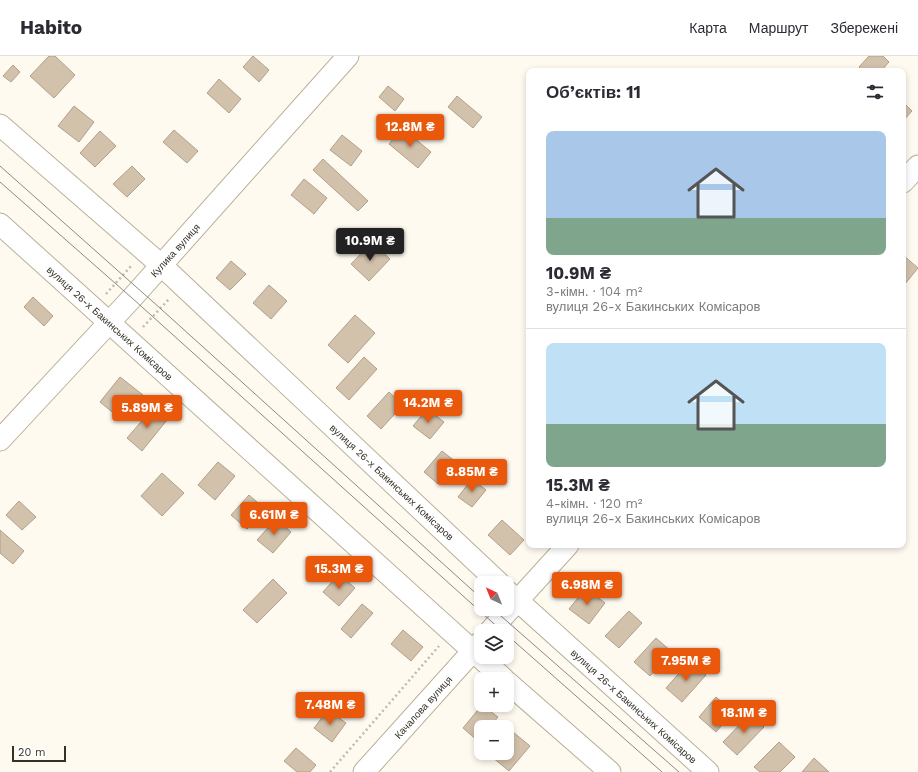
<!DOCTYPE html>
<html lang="uk">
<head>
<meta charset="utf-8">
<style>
	body { margin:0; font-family:"Work Sans",sans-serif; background:#f2f2f3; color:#2b2b33; height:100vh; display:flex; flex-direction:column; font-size:15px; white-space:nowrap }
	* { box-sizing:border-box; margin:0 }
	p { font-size:13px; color:#7c7c81 }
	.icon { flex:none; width:22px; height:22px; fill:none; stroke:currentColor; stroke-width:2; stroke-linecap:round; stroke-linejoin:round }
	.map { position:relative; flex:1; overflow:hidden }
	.sheet { position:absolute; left:526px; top:12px; width:380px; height:480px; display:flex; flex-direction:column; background:#fff; border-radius:8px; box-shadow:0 2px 6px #0003 }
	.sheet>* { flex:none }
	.needle { width:26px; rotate:317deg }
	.fabs { position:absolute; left:474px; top:520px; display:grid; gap:8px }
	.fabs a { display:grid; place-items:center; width:40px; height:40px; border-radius:8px; background:#fff; box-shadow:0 2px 6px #0003; font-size:20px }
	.scale { position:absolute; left:12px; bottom:10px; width:54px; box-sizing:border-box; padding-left:4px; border:2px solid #353127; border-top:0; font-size:11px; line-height:14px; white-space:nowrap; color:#353127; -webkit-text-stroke:3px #fff; paint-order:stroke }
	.price { position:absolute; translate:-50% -34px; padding:0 9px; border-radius:4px; background:#ea580c; color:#fff; font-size:13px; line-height:26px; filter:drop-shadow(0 1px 2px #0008) }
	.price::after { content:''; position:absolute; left:50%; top:24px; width:12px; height:9px; margin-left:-6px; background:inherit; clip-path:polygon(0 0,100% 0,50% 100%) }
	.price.on { background:#222; color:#fff }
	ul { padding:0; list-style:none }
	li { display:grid; align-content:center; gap:8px; height:212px; padding:0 20px }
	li+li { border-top:1px solid #e1e1e2 }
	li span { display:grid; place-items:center; height:124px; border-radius:8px; color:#555 }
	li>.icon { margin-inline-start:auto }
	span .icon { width:72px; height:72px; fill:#fffc; stroke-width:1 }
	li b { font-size:17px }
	h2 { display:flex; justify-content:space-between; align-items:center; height:48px; padding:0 20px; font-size:17px }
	header { display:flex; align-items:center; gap:24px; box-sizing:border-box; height:56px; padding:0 20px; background:#fff; border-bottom:1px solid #e1e1e2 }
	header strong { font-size:19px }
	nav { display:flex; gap:22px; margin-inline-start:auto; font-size:14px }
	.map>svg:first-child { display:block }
	.building { fill:#d2c1ab; stroke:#b1a08b }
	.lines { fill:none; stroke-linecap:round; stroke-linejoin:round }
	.minor-casing { stroke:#bab098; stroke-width:23 }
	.path { stroke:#bebab0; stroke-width:2.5; stroke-dasharray:2 3; stroke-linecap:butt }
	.minor { stroke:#fff; stroke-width:21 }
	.tram { stroke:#8d897f; stroke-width:1 }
	.labels { text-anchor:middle; stroke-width:3; stroke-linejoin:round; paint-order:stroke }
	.street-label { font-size:10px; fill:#353127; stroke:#fff }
</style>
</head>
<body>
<header>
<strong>Habito</strong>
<nav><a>Карта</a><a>Маршрут</a><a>Збережені</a></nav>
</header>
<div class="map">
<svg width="918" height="716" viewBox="0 0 918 716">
	<rect width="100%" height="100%" fill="#fefaf0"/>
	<path class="building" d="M 49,0 L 55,0 L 75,19 L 54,42 L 30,20 Z
		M 253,0 L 269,14 L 259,26 L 243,11 Z
		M 869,0 L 883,0 L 889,6 L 881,15 L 863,15 L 859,11 Z
		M 13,9 L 20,16 L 11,26 L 3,20 Z
		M 219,23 L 241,43 L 229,57 L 207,37 Z
		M 388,30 L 404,43 L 395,55 L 379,41 Z
		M 457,40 L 482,61 L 473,72 L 448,51 Z
		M 903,46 L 912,55 L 903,65 Z
		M 74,50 L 94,66 L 79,86 L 58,70 Z
		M 402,72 L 431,96 L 418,112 L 389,88 Z
		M 174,74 L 198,95 L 187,107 L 163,86 Z
		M 100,75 L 116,90 L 95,111 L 80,97 Z
		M 342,79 L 362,95 L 351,110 L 330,94 Z
		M 323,103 L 368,145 L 358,155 L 313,114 Z
		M 132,110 L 145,123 L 127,141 L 113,128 Z
		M 304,123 L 327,142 L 314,158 L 291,139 Z
		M 372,186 L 390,203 L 369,225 L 351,208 Z
		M 903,199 L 918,212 L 905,228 L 903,226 Z
		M 231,205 L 246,218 L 230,234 L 216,222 Z
		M 269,229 L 287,245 L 271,263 L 253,247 Z
		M 33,241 L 53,260 L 44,270 L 24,251 Z
		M 355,259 L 375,277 L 348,307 L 328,289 Z
		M 364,301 L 377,313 L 349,344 L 336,332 Z
		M 120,321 L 143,339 L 122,364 L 100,346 Z
		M 389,336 L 403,349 L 381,373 L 367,360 Z
		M 153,352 L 167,364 L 142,395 L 127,382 Z
		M 427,353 L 444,366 L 430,383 L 413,370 Z
		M 442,395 L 456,406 L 438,428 L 424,416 Z
		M 218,406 L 235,420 L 215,444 L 198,429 Z
		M 162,417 L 184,437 L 162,460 L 141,440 Z
		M 472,423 L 486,434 L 472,451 L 458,441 Z
		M 249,439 L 265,453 L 247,473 L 231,459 Z
		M 19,445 L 36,461 L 22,474 L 6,459 Z
		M 276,463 L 291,476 L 273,497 L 257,484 Z
		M 502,464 L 524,484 L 510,499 L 488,479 Z
		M 0,474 L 24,495 L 13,508 L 0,497 Z
		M 339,518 L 355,532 L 339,550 L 323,536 Z
		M 273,523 L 287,537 L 257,567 L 243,554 Z
		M 586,532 L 605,547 L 589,568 L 569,553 Z
		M 362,548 L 373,557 L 351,582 L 341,573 Z
		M 629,555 L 642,567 L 619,592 L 605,580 Z
		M 403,574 L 423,591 L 411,605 L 391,588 Z
		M 656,582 L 672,596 L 650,620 L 634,606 Z
		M 690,605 L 706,619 L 682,646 L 666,632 Z
		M 716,641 L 733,656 L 716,676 L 699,661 Z
		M 482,649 L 498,661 L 490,671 L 481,671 L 481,682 L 478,685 L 463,672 Z
		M 328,654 L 346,667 L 332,686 L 314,672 Z
		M 750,658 L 764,671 L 737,699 L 723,686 Z
		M 513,676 L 530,690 L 509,715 L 492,701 L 495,697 L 507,697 L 507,683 Z
		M 779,686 L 795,701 L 780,716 L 760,716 L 754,711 Z
		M 296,692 L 316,709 L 310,716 L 297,716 L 284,705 Z
		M 814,702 L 829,716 L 802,716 Z"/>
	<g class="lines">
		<defs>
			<path id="minor" d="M 0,69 L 161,209 L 499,527
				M 903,126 L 918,110
				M 0,168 L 504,623
				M 0,384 L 132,242 L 348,0
				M 507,535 L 708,716
				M 490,575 L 568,489
				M 507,626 L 610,716
				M 364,716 L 481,586"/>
		</defs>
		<use href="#minor" class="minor-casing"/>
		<path class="path" d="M 106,238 L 132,209
			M 143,271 L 169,243
			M 330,716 L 439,590"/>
		<use href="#minor" class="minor"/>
		<path class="tram" d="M 0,110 L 161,253 L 481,542
			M 0,126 L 132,242 L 502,575
			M 493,553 L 679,716
			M 507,579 L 662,716"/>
	</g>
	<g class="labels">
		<g class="street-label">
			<text transform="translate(175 194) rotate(-48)" y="4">Кулика вулиця</text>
			<text transform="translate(110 267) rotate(42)" y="4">вулиця 26-х Бакинських Комісаров</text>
			<text transform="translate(392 426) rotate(43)" y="4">вулиця 26-х Бакинських Комісаров</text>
			<text transform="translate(634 650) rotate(42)" y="4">вулиця 26-х Бакинських Комісаров</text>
			<text transform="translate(423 651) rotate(-48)" y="4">Качалова вулиця</text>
		</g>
	</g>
</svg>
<div class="fabs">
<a><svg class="needle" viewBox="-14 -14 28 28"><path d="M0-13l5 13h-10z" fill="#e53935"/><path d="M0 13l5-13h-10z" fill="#7c7c81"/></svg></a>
<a><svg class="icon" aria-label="layers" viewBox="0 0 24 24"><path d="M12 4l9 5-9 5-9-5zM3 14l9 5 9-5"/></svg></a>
<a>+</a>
<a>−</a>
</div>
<div class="scale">20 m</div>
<b class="price" style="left:410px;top:92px">12.8M ₴</b>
<b class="price on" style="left:370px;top:206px">10.9M ₴</b>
<b class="price" style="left:428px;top:368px">14.2M ₴</b>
<b class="price" style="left:147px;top:373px">5.89M ₴</b>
<b class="price" style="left:472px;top:437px">8.85M ₴</b>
<b class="price" style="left:274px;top:480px">6.61M ₴</b>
<b class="price" style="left:339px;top:534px">15.3M ₴</b>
<b class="price" style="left:587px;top:550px">6.98M ₴</b>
<b class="price" style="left:686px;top:626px">7.95M ₴</b>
<b class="price" style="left:330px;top:670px">7.48M ₴</b>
<b class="price" style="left:744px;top:678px">18.1M ₴</b>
<section class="sheet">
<h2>Об’єктів: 11<svg class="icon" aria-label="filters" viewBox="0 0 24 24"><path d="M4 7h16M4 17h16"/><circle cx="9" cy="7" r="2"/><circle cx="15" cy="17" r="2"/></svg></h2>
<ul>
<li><span style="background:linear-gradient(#a9c7e8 70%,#7fa58c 0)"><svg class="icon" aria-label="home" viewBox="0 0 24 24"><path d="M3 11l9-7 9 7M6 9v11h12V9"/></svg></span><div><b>10.9M ₴</b><p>3-кімн. · 104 m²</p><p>вулиця 26-х Бакинських Комісаров</p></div></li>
<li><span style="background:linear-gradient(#bfe0f5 65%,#7fa58c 0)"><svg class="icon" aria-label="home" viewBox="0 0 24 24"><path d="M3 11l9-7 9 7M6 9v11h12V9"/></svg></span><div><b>15.3M ₴</b><p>4-кімн. · 120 m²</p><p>вулиця 26-х Бакинських Комісаров</p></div></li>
</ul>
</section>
</div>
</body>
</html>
